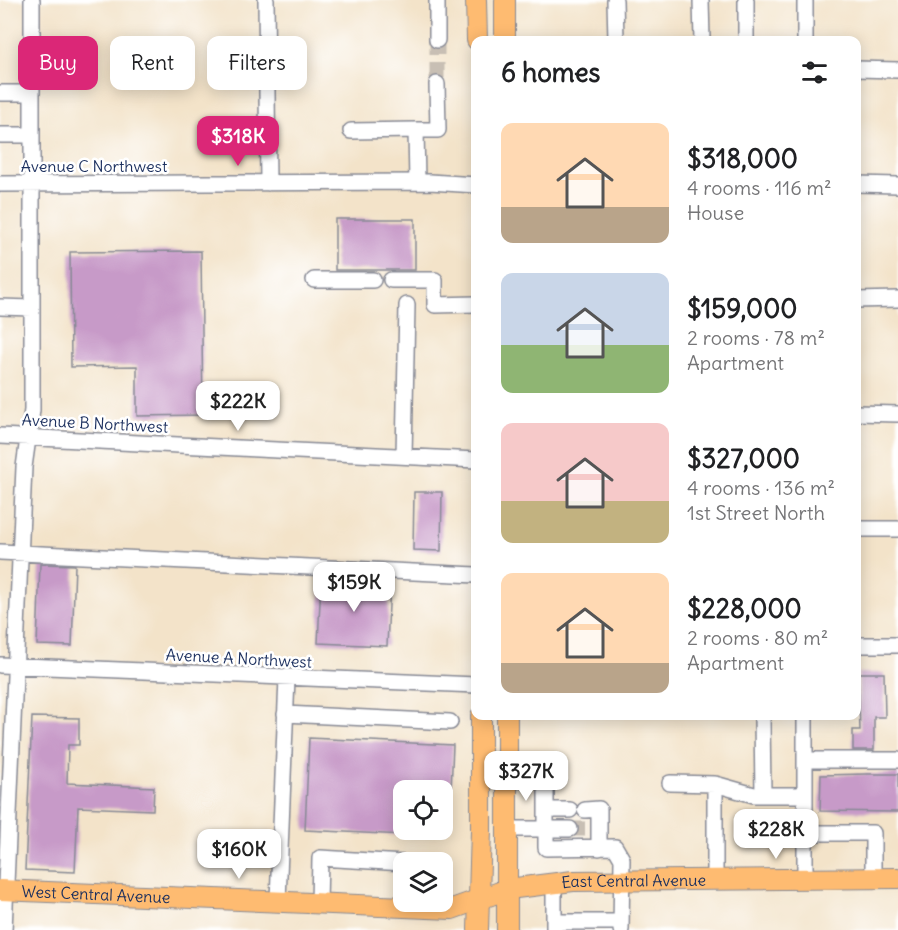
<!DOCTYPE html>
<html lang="en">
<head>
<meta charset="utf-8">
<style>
	body { margin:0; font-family:Delius,sans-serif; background:#f2f2f2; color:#202124; height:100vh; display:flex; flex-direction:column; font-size:22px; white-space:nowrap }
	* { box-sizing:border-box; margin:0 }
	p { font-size:20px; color:#757577 }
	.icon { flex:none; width:33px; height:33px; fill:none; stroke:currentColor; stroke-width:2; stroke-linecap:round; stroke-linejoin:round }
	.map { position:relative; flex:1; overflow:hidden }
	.side { position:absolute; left:471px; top:36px; width:390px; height:684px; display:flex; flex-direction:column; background:#fff; border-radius:12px; box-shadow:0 3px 15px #0003 }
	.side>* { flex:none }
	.guide { position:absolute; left:18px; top:36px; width:363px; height:54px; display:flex; gap:12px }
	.tools { position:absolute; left:393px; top:780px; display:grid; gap:12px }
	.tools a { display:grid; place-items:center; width:60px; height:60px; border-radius:12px; background:#fff; box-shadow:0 3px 15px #0003; font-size:30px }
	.price { position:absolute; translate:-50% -51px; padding:0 14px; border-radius:12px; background:#fff; color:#222; font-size:20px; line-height:39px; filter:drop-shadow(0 2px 3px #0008) }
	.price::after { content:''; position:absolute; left:50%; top:36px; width:18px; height:14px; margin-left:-9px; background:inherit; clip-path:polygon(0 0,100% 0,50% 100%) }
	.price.selected { background:#db2777; color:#fff }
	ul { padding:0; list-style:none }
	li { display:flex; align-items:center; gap:18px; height:150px; padding:0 30px }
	li span { display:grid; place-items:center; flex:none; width:168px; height:120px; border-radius:12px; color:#555 }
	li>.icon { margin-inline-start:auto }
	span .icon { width:72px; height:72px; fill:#fffc; stroke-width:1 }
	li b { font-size:26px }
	h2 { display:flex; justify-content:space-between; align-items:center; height:72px; padding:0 30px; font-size:26px }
	.chip { padding:0 21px; border-radius:12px; background:#fff; box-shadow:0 3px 15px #0003; font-size:21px; line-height:54px }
	.chip.selected { background:#db2777; color:#fff }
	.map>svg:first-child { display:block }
	.building { fill:#c79ac8 }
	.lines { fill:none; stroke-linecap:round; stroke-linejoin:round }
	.minor-tunnel { stroke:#c8bfb4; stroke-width:15; stroke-dasharray:15 8; stroke-linecap:butt }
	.minor-casing { stroke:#878994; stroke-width:18 }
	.major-casing { stroke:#878994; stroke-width:22 }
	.minor { stroke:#fff; stroke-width:15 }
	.major { stroke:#febb71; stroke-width:20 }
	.labels { text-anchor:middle; stroke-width:5; stroke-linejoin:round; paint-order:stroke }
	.street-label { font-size:16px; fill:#1b2f5e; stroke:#fff }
</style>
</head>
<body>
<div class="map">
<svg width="898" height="930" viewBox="0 0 898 930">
	<rect width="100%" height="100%" fill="#fff"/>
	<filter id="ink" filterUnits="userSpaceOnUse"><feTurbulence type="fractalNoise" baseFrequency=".0167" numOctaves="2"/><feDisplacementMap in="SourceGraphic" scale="12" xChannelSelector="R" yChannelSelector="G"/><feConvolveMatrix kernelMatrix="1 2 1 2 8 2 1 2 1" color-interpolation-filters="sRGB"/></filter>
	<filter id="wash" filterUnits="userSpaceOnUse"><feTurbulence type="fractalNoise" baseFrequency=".008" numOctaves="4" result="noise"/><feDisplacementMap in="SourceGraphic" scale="24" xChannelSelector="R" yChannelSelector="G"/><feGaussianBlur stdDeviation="1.35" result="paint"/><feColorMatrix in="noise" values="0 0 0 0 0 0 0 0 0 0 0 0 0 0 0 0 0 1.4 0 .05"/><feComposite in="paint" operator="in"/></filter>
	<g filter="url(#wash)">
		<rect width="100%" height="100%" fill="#f3e3c9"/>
		<g id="blocks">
			<path class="building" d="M 335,219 L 415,219 L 415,270 L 335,270 Z
				M 201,251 L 203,415 L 137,416 L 137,366 L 71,367 L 70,252 Z
				M 414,492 L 442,492 L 441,551 L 413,550 Z
				M 40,564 L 75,565 L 72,646 L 37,645 Z
				M 321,581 L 390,584 L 387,646 L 318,643 Z
				M 858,673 L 884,673 L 885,717 L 874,717 L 874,750 L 853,750 L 853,730 L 860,730 Z
				M 32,717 L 79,718 L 79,745 L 68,745 L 67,783 L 154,787 L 153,810 L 78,807 L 75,872 L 25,870 Z
				M 309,738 L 453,745 L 451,790 L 404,790 L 404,835 L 305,830 Z
				M 867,774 L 898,774 L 898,812 L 820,811 L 821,775 Z"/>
		</g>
	</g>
	<g filter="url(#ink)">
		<use href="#blocks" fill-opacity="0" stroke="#878994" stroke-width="1.5"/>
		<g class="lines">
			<path class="minor-tunnel" d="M 437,40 L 437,84
				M 570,829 L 585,829"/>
			<defs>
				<path id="minor" d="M 266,0 L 268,183
					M 437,0 L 437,40
					M 615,0 L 616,40
					M 701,0 L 702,40
					M 746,0 L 746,40
					M 805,0 L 805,40
					M 856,69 L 898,70
					M 0,93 L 32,93
					M 416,130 L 438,130 L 437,84
					M 351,131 L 416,130 L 417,182
					M 0,135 L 32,135
					M 0,184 L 430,182 L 476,185
					M 856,184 L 898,185
					M 314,280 L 373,280
					M 391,280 L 435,280 L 435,305 L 476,304
					M 856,300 L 898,299
					M 0,307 L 32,308
					M 856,413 L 898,414
					M 0,436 L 476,460
					M 404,456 L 407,305
					M 856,529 L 898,529
					M 0,552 L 476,575
					M 856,645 L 898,645
					M 0,665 L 476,685
					M 285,714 L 450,722
					M 762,716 L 763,795
					M 805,716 L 805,878
					M 805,760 L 898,760
					M 507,780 L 546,780 L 546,848 L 615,847 L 622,859 L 621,930
					M 670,783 L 715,784
					M 546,810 L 570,810
					M 585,810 L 599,809 L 599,848
					M 507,829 L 570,829
					M 805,833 L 873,833 L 873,878
					M 715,879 L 715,784 L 754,795 L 805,795
					M 278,900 L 287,678
					M 319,903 L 320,858 L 404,863
					M 554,922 L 620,922
					M 4,930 L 24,467 L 32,410 L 32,0
					M 554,930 L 554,882"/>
				<g id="major">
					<path d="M 476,0 L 477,40"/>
					<path d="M 505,0 L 505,40"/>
					<path d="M 507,716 L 507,930"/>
					<path id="s1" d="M 0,890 L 452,909 L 508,889 L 573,881 L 898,878"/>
					<path d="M 478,930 L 481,830 L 481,716"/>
				</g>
			</defs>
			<use href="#minor" class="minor-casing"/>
			<use href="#major" class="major-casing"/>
			<use href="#minor" class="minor"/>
			<use href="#major" class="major"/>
		</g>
	</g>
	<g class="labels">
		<g class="street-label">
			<text x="94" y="172">Avenue C Northwest</text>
			<text transform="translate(95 423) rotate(3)" y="6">Avenue B Northwest</text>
			<text transform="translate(239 658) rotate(3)" y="6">Avenue A Northwest</text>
			<text dy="6" stroke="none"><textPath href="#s1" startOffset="638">East Central Avenue</textPath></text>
			<text dy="6" stroke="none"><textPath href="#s1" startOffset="96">West Central Avenue</textPath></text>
		</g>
	</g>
</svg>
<div class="tools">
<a><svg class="icon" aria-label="locate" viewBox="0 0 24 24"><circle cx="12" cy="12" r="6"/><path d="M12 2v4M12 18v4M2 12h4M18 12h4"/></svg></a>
<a><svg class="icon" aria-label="layers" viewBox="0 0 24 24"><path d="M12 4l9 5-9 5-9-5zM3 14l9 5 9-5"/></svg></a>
</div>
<b class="price selected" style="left:238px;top:167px">$318K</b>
<b class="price" style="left:238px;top:432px">$222K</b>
<b class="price" style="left:354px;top:613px">$159K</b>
<b class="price" style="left:526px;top:802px">$327K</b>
<b class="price" style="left:776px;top:860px">$228K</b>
<b class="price" style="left:239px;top:880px">$160K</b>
<div class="guide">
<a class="chip selected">Buy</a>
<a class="chip">Rent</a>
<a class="chip">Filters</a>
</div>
<section class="side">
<h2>6 homes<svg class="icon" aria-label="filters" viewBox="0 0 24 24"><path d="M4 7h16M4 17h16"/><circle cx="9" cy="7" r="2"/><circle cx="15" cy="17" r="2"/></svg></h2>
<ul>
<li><span style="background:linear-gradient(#ffd9b3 70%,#b9a48a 0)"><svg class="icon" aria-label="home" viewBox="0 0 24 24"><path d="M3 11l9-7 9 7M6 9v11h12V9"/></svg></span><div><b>$318,000</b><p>4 rooms · 116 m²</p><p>House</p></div></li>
<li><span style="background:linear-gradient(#c9d6e8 60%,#8fb573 0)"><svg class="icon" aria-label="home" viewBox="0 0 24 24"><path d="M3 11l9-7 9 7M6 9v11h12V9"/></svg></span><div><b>$159,000</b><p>2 rooms · 78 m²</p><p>Apartment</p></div></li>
<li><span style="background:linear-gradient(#f6c9c9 65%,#c2b280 0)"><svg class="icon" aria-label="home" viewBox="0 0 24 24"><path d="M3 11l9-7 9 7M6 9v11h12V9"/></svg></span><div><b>$327,000</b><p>4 rooms · 136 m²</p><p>1st Street North</p></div></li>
<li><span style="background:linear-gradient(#ffd9b3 75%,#b9a48a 0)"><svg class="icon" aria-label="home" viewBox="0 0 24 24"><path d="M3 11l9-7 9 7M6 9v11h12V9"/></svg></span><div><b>$228,000</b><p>2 rooms · 80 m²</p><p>Apartment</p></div></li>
</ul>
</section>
</div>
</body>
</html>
